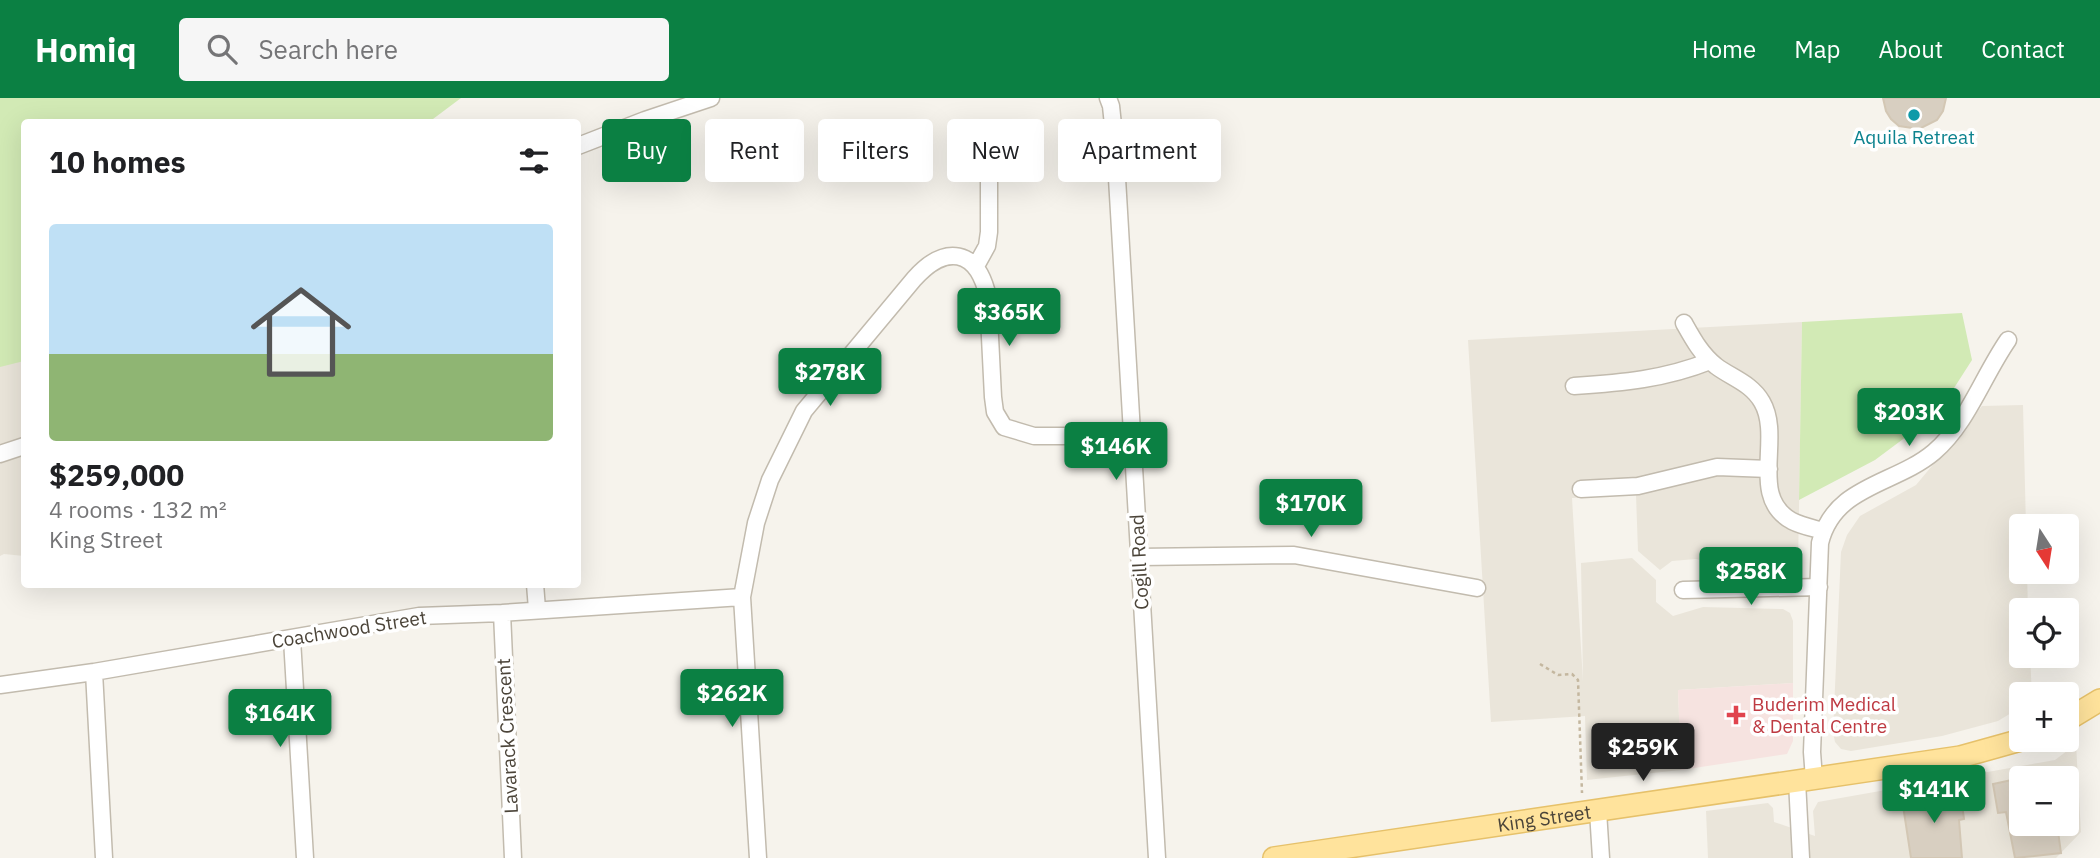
<!DOCTYPE html>
<html lang="en">
<head>
<meta charset="utf-8">
<style>
	body { margin:0; font-family:"IBM Plex Sans",sans-serif; background:#f6f6f6; color:#202124; height:100vh; display:flex; flex-direction:column; font-size:26px; white-space:nowrap }
	* { box-sizing:border-box; margin:0 }
	p { font-size:23px; color:#757577 }
	.icon { flex:none; width:38px; height:38px; fill:none; stroke:currentColor; stroke-width:2; stroke-linecap:round; stroke-linejoin:round }
	.map { position:relative; flex:1; overflow:hidden }
	.panel { position:absolute; left:21px; top:21px; width:560px; height:469px; display:flex; flex-direction:column; background:#fff; border-radius:7px; box-shadow:0 7px 28px #0002 }
	.panel>* { flex:none }
	.top-card { position:absolute; left:602px; top:21px; width:665px; height:63px; display:flex; gap:14px }
	.needle { width:46px; rotate:168deg }
	.controls { position:absolute; left:2009px; top:416px; display:grid; gap:14px }
	.controls a { display:grid; place-items:center; width:70px; height:70px; border-radius:7px; background:#fff; box-shadow:0 7px 28px #0002; font-size:35px }
	.price { position:absolute; translate:-50% -60px; padding:0 16px; border-radius:7px; background:#0b8043; color:#fff; font-size:23px; line-height:46px; filter:drop-shadow(0 2px 4px #0008) }
	.price::after { content:''; position:absolute; left:50%; top:42px; width:21px; height:16px; margin-left:-10px; background:inherit; clip-path:polygon(0 0,100% 0,50% 100%) }
	.price.active { background:#222; color:#fff }
	ul { padding:0; list-style:none }
	li { display:grid; align-content:center; gap:14px; height:371px; padding:0 28px }
	li span { display:grid; place-items:center; height:217px; border-radius:7px; color:#555 }
	li>.icon { margin-inline-start:auto }
	span .icon { width:126px; height:126px; fill:#fffc; stroke-width:1 }
	li b { font-size:30px }
	h2 { display:flex; justify-content:space-between; align-items:center; height:84px; padding:0 28px; font-size:30px }
	.chip { padding:0 24px; border-radius:7px; background:#fff; box-shadow:0 7px 28px #0002; font-size:24px; line-height:63px }
	.chip.active { background:#0b8043; color:#fff }
	header { display:flex; align-items:center; gap:42px; box-sizing:border-box; height:98px; padding:0 35px; background:#0b8043; color:#fff }
	header strong { font-size:33px }
	nav { display:flex; gap:38px; margin-inline-start:auto; font-size:24px }
	.search { width:490px; height:63px; background:#f6f6f6; display:flex; align-items:center; gap:18px; box-sizing:border-box; padding:0 24px; border-radius:7px; color:#757577; font-size:26px }
	.map>svg:first-child { display:block }
	.residential { fill:#eae5da; fill-rule:evenodd }
	.medical { fill:#f6e3e0 }
	.green { fill:#d2eab5 }
	.building { fill:#d8cfc1; stroke:#d3c7b4; stroke-width:2 }
	.lines { fill:none; stroke-linecap:round; stroke-linejoin:round }
	.minor-casing { stroke:#c2bbae; stroke-width:19 }
	.major-casing { stroke:#e6c16a; stroke-width:24 }
	.path { stroke:#c4b79f; stroke-width:2.5; stroke-dasharray:3.5 3.5; stroke-linecap:butt }
	.minor { stroke:#fff; stroke-width:16 }
	.major { stroke:#ffe39c; stroke-width:21 }
	.culture-dot { fill:#0f9aa8; stroke:#fff; stroke-width:2.5 }
	.health-dot { fill:#e0444e; stroke:#fff; stroke-width:2.5 }
	.labels { text-anchor:middle; stroke-width:7; stroke-linejoin:round; paint-order:stroke }
	.culture-label { font-size:19px; fill:#0d838f; stroke:#fff }
	.street-label { font-size:19px; fill:#4b4439; stroke:#fff }
	.health-label { font-size:19px; fill:#be3a42; stroke:#fff; text-anchor:start }
</style>
</head>
<body>
<header>
<strong>Homiq</strong>
<div class="search"><svg class="icon" aria-label="search" viewBox="0 0 24 24"><circle cx="10" cy="10" r="6"/><path d="M15 15l6 6"/></svg>Search here</div>
<nav><a>Home</a><a>Map</a><a>About</a><a>Contact</a></nav>
</header>
<div class="map">
<svg width="2100" height="760" viewBox="0 0 2100 760">
	<rect width="100%" height="100%" fill="#f6f3ec"/>
	<path class="residential" d="M 0,149 L 24,150 L 24,458 L 4,456 L 0,458 Z
		M 1802,224 L 1798,470 L 1738,471 L 1696,461 L 1672,463 L 1660,472 L 1638,453 L 1636,397 L 1572,400 L 1583,583 L 1581,465 L 1632,460 L 1656,482 L 1656,504 L 1673,518 L 1703,509 L 1783,511 L 1790,515 L 1793,523 L 1793,585 L 1678,592 L 1681,672 L 1587,682 L 1585,618 L 1491,624 L 1468,242 Z
		M 2023,307 L 2026,429 L 2021,429 L 2021,474 L 2027,474 L 2028,513 L 2021,513 L 2021,558 L 2030,558 L 2032,597 L 2021,597 L 2021,609 L 1998,623 L 1942,638 L 1851,653 L 1841,651 L 1835,644 L 1833,634 L 1841,454 L 1847,437 L 1860,418 L 1916,387 L 1982,308 Z
		M 2076,646 L 2081,734 L 2056,760 L 1708,760 L 1706,713 L 1768,705 L 1773,710 L 1774,724 L 1815,738 L 1813,713 L 1818,704 L 2055,662 ZM 2021,681 L 2067,681 L 2067,726 L 2021,726 Z"/>
	<path class="medical" d="M 1793,585 L 1793,643 L 1787,656 L 1681,672 L 1678,592 Z"/>
	<path class="green" d="M 0,0 L 461,0 L 429,24 L 24,24 L 24,263 L 0,269 Z
		M 1962,215 L 1972,262 L 1938,315 L 1875,362 L 1799,402 L 1802,224 Z"/>
	<path class="building" d="M 1883,0 L 1946,0 L 1943,13 L 1937,22 L 1919,31 L 1899,28 L 1891,21 L 1886,13 Z
		M 2021,680 L 2021,726 L 2057,726 L 2061,755 L 2015,760 L 2006,714 L 1998,715 L 1993,686 Z
		M 1960,692 L 1964,721 L 1959,722 L 1962,760 L 1911,760 L 1902,701 Z"/>
	<g class="lines">
		<defs>
			<path id="minor" d="M 1108,0 L 1111,8 L 1115,46 L 1157,760
				M 578,48 L 645,22 L 711,0
				M 976,168 L 987,148 L 989,134 L 989,45
				M 1684,225 C 1693,241 1701,256 1716,268 C 1732,280 1751,285 1762,304 C 1783,340 1748,399 1792,423 C 1802,428 1813,430 1823,433
				M 1574,288 C 1622,285 1665,281 1710,263
				M 0,356 L 24,348
				M 1581,391 L 1638,388 L 1717,369 L 1769,371
				M 1139,459 L 1294,457 L 1477,490
				M 535,486 L 537,511
				M 1683,492 L 1819,489
				M 502,515 L 513,760
				M 292,541 L 305,760
				M 94,574 L 104,760
				M 0,587 L 94,574 L 419,518 L 502,515 L 742,499
				M 1814,681 L 1812,654 L 1820,445 C 1834,387 1895,387 1934,354 C 1967,326 1983,278 2008,242
				M 1797,683 L 1801,760
				M 1598,713 L 1601,760
				M 758,760 L 742,499 L 756,425 L 770,382 L 804,313 L 914,181 C 945,146 977,150 988,199 L 993,299 L 995,314 L 1004,329 L 1034,338 L 1132,338"/>
			<g id="major">
				<path d="M 2067,622 L 2100,602"/>
				<path id="s1" d="M 1274,760 L 1960,659 L 2021,642"/>
			</g>
		</defs>
		<use href="#minor" class="minor-casing"/>
		<use href="#major" class="major-casing"/>
		<path class="path" d="M 1540,566 L 1558,577 L 1572,576 L 1578,582 L 1582,695"/>
		<use href="#minor" class="minor"/>
		<use href="#major" class="major"/>
	</g>
	<circle class="culture-dot" cx="1914" cy="17" r="7"/>
	<path class="health-dot" d="M1732.5 606.5h7v7h7v7h-7v7h-7v-7h-7v-7h7z"/>
	<g class="labels">
		<g class="culture-label">
			<text x="1914" y="46">Aquila Retreat</text>
		</g>
		<g class="street-label">
			<text transform="translate(1139 464) rotate(-93)" y="7">Cogill Road</text>
			<text transform="translate(349 531) rotate(-9)" y="7">Coachwood Street</text>
			<text transform="translate(507 638) rotate(-93)" y="7">Lavarack Crescent</text>
			<text dy="7" stroke="none"><textPath href="#s1" startOffset="273">King Street</textPath></text>
		</g>
		<g class="health-label">
			<text x="1752" y="613">Buderim Medical<tspan x="1752" dy="22">&amp; Dental Centre</tspan></text>
		</g>
	</g>
</svg>
<div class="controls">
<a><svg class="needle" viewBox="-14 -14 28 28"><path d="M0-13l5 13h-10z" fill="#e53935"/><path d="M0 13l5-13h-10z" fill="#757577"/></svg></a>
<a><svg class="icon" aria-label="locate" viewBox="0 0 24 24"><circle cx="12" cy="12" r="6"/><path d="M12 2v4M12 18v4M2 12h4M18 12h4"/></svg></a>
<a>+</a>
<a>−</a>
</div>
<b class="price" style="left:1009px;top:250px">$365K</b>
<b class="price" style="left:830px;top:310px">$278K</b>
<b class="price" style="left:1909px;top:350px">$203K</b>
<b class="price" style="left:1116px;top:384px">$146K</b>
<b class="price" style="left:1311px;top:441px">$170K</b>
<b class="price" style="left:1751px;top:509px">$258K</b>
<b class="price" style="left:732px;top:631px">$262K</b>
<b class="price" style="left:280px;top:651px">$164K</b>
<b class="price active" style="left:1643px;top:685px">$259K</b>
<b class="price" style="left:1934px;top:727px">$141K</b>
<div class="top-card">
<a class="chip active">Buy</a>
<a class="chip">Rent</a>
<a class="chip">Filters</a>
<a class="chip">New</a>
<a class="chip">Apartment</a>
</div>
<section class="panel">
<h2>10 homes<svg class="icon" aria-label="filters" viewBox="0 0 24 24"><path d="M4 7h16M4 17h16"/><circle cx="9" cy="7" r="2"/><circle cx="15" cy="17" r="2"/></svg></h2>
<ul>
<li><span style="background:linear-gradient(#bfe0f5 60%,#8fb573 0)"><svg class="icon" aria-label="home" viewBox="0 0 24 24"><path d="M3 11l9-7 9 7M6 9v11h12V9"/></svg></span><div><b>$259,000</b><p>4 rooms · 132 m²</p><p>King Street</p></div></li>
</ul>
</section>
</div>
</body>
</html>
